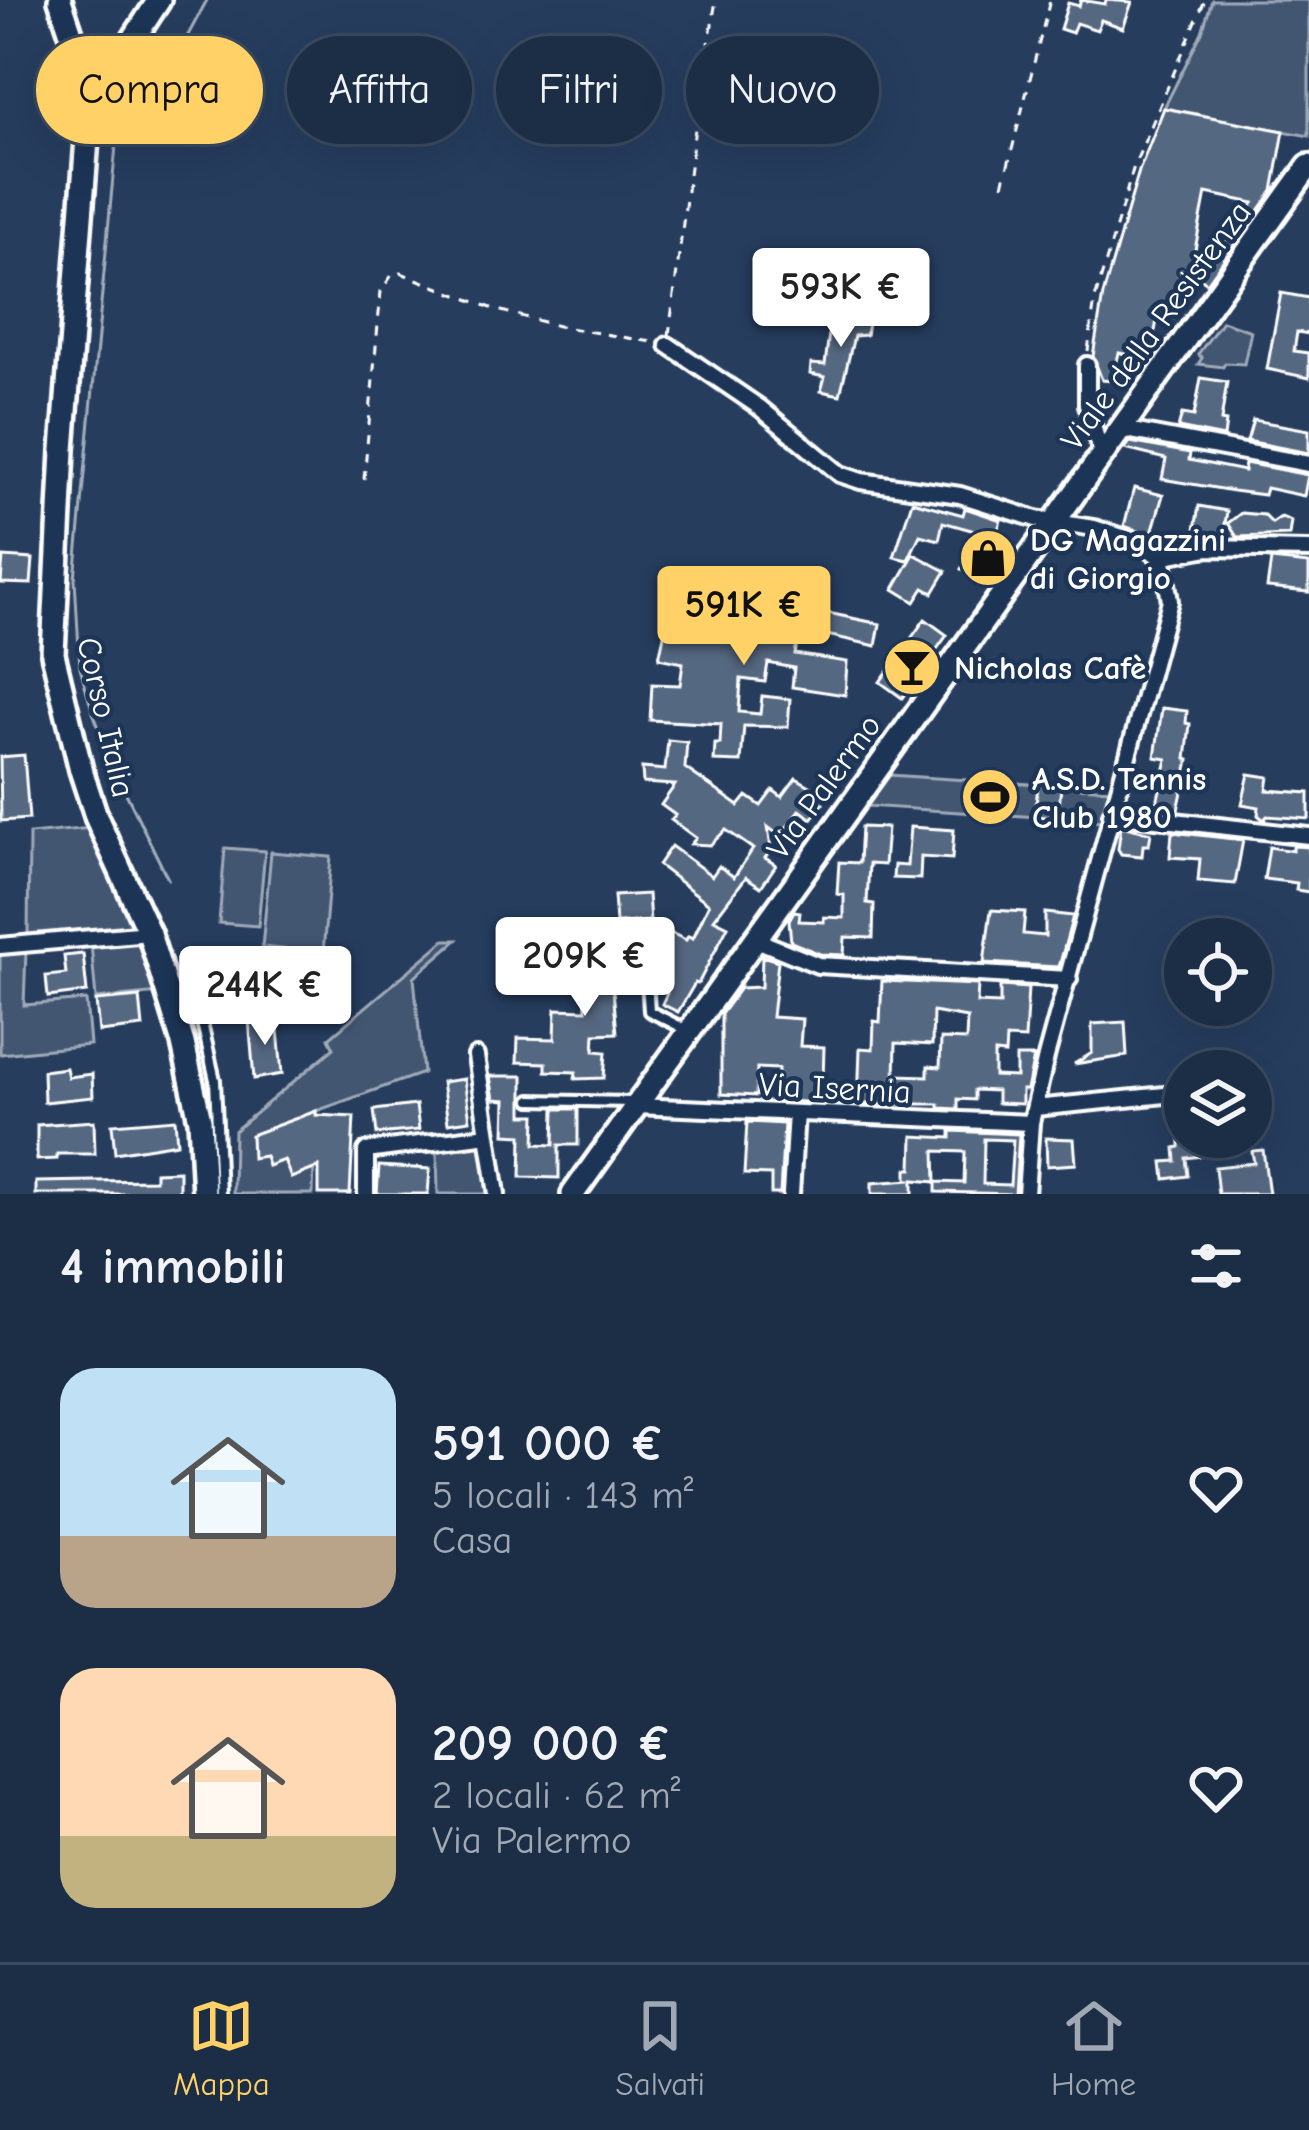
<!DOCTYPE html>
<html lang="it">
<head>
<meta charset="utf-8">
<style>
	body { margin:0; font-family:"Comic Neue",sans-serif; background:#25364d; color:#f1f3f6; height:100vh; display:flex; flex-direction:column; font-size:45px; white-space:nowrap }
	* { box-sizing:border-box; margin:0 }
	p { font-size:39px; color:#a0a8b3 }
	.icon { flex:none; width:66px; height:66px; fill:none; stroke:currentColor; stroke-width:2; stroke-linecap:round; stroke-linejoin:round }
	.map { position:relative; height:1194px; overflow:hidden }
	.side { display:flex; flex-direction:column; background:#1c2e46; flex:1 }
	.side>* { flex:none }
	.top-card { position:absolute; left:36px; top:36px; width:1239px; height:108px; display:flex; gap:24px }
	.buttons { position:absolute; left:1164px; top:918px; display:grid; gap:24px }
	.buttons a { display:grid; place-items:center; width:108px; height:108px; border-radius:50%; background:#1c2e46; box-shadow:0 12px 48px #0002,0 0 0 3px #3a4a5f; font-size:60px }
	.price { position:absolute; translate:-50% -102px; padding:0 27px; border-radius:12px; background:#fff; color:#222; font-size:39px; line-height:78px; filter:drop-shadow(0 3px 6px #0008) }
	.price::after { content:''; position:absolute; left:50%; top:72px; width:36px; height:27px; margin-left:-18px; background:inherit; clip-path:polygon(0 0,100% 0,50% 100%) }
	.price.current { background:#ffd166; color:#111 }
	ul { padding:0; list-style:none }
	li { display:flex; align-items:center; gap:36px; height:300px; padding:0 60px }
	li span { display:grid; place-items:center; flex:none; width:336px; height:240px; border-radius:36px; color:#555 }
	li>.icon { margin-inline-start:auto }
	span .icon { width:144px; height:144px; fill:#fffc; stroke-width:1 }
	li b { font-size:51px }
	h2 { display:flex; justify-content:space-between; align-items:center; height:144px; padding:0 60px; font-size:51px }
	.tag { padding:0 42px; border-radius:54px; background:#1c2e46; box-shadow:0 12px 48px #0002,0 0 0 3px #3a4a5f; font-size:42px; line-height:108px }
	.tag.current { background:#ffd166; color:#111 }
	.tabs { display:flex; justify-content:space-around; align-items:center; height:168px; border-top:3px solid #3a4a5f; background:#1c2e46; font-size:33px; color:#a0a8b3 }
	.tabs a { display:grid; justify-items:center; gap:6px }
	.tabs .current { color:#ffd166 }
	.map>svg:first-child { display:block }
	.green { fill:#425672; stroke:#a0aab8; stroke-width:3 }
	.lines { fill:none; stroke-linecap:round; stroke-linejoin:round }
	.stream { stroke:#a4aebb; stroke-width:3 }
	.building { fill:#556781; stroke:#fff; stroke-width:3; fill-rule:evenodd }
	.lane-casing { stroke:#fff; stroke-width:16 }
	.street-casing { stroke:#fff; stroke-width:22 }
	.secondary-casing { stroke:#fff; stroke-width:30 }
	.path { stroke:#fff; stroke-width:3; stroke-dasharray:9 9; stroke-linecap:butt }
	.lane { stroke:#1d3557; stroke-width:8 }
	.street { stroke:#1d3557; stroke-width:14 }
	.secondary { stroke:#1d3557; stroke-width:21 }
	.labels { text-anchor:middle; stroke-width:9; stroke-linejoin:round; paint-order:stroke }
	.street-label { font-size:33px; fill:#fff; stroke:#1d3557 }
	.poi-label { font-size:33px; font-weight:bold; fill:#fff; stroke:#1d3557; text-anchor:start }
</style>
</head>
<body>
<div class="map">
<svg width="1309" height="1194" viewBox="0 0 1309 1194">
	<rect width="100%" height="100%" fill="#263d5e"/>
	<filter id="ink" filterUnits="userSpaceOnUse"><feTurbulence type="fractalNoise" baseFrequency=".00833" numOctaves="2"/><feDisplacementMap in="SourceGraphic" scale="24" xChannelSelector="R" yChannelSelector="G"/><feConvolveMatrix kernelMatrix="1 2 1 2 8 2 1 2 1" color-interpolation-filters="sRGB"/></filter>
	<g filter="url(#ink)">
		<path class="green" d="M 1212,0 L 1309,0 L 1309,136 L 1164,108 L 1202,32 Z
			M 1222,321 L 1251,331 L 1244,364 L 1225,363 L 1223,367 L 1198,364 L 1202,358 L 1198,354 Z
			M 888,775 L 1110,789 L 1102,821 L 865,806 Z
			M 91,828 L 136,927 L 28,937 L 29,834 Z
			M 225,848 L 265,851 L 258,926 L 219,923 Z
			M 271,852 L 331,857 L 323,953 L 262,947 Z
			M 141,939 L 161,993 L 96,999 L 91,944 Z
			M 445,940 L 457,940 L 414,977 L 423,1073 L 316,1111 L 313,1194 L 233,1194 L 234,1131 L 334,1048 L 329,1038 Z
			M 26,950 L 24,1005 L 86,1000 L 90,1045 L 0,1054 L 0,952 Z
			M 480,1143 L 487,1194 L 438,1194 L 437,1149 Z"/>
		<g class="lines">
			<path class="stream" d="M 168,879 L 119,779 L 92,710 L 80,667 L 75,579 L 117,135 L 187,37 L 207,0"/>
		</g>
		<path class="building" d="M 1081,0 L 1105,4 L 1106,0 L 1132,2 L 1123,28 L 1101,20 L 1097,30 L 1076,23 L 1072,33 L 1060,29 L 1068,3 L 1079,6 Z
			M 1164,108 L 1284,131 L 1273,191 L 1207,283 L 1199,277 L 1254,203 L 1206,193 L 1185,301 L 1178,300 L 1174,318 L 1158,315 L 1150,358 L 1119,353 L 1112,381 L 1102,380 L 1093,356 L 1103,295 L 1139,171 Z
			M 1281,293 L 1309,298 L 1309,334 L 1297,332 L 1294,351 L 1309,353 L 1309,378 L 1267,369 Z
			M 849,307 L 870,311 L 866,335 L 854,336 L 840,395 L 821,391 L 825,377 L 810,374 L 811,364 L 825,365 L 830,325 L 844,325 Z
			M 1201,378 L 1227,382 L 1221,421 L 1226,422 L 1224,437 L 1178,428 L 1182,414 L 1194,416 Z
			M 1253,420 L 1309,430 L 1309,453 L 1247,441 Z
			M 1130,442 L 1190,453 L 1189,460 L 1244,471 L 1245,463 L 1308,475 L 1304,496 L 1266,488 L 1264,495 L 1233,491 L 1162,479 L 1166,459 L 1125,449 Z
			M 1134,488 L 1163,495 L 1151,536 L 1124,526 Z
			M 912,501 L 963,515 L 965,508 L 1001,520 L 996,537 L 1007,541 L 986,579 L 961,569 L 982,533 L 943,522 L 939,540 L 920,535 L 908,560 L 894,557 Z
			M 1199,506 L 1227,511 L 1223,537 L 1201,534 L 1202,530 L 1195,529 Z
			M 1241,513 L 1264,515 L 1272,523 L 1281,517 L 1291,521 L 1289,535 L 1237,537 L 1228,523 Z
			M 914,554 L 946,571 L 933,593 L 924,588 L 915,602 L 894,589 Z
			M 3,557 L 33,559 L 31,584 L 1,583 Z
			M 1271,560 L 1309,564 L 1309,592 L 1267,588 Z
			M 683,583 L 707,587 L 700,623 L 775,639 L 781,603 L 880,624 L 876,646 L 800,629 L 795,654 L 847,662 L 845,695 L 792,687 L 794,668 L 768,663 L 765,682 L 741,679 L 739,712 L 760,714 L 762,696 L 790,699 L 788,727 L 744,726 L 741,762 L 714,761 L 715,744 L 720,744 L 721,724 L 650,720 L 652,684 L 680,685 L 683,663 L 659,658 L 668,617 L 677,619 Z
			M 925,619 L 947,635 L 902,698 L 880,682 Z
			M 1162,708 L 1187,711 L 1186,723 L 1190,724 L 1186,759 L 1189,760 L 1178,810 L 1156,807 L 1167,759 L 1155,757 Z
			M 668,740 L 687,742 L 685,768 L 739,806 L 747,796 L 761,806 L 773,790 L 782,797 L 796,778 L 824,794 L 820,801 L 823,804 L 812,819 L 800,810 L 780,836 L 768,827 L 771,849 L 765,858 L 776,865 L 761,887 L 746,877 L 714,919 L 728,926 L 698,984 L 695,983 L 678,1012 L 662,1004 L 667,993 L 656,988 L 650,923 L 686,940 L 688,936 L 693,938 L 709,904 L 658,865 L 671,846 L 712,876 L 719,866 L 734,877 L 753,849 L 726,830 L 710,845 L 691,844 L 696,838 L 671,820 L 675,815 L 661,805 L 675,785 L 643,783 L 642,768 L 665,770 Z
			M 24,755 L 29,819 L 1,821 L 0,757 Z
			M 1249,774 L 1269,777 L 1267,790 L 1309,793 L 1309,819 L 1267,816 L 1264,820 L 1258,815 L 1259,807 L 1242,804 Z
			M 1038,784 L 1061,786 L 1058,818 L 1035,816 Z
			M 1121,826 L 1151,833 L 1149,845 L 1143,845 L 1142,856 L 1121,854 L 1118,849 Z
			M 861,827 L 887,828 L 884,865 L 869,864 L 867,903 L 874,904 L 873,938 L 845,937 L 844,955 L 820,954 L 791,942 L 789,920 L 794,911 L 800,912 L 799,921 L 824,922 L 824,917 L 844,918 L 844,895 L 837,894 L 839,862 L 859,863 Z
			M 910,827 L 954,830 L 952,859 L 921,857 L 920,879 L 893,878 L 894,865 L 907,866 Z
			M 1172,832 L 1243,840 L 1235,884 L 1198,881 L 1200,859 L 1170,857 Z
			M 1293,846 L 1309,847 L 1309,892 L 1296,890 L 1297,883 L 1264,879 L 1269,847 L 1293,851 Z
			M 648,894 L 650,921 L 616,923 L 614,896 Z
			M 991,910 L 1025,912 L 1023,934 L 1045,936 L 1045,913 L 1073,916 L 1059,967 L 984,963 Z
			M 616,951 L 637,951 L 639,989 L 613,990 L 617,1033 L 595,1034 L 594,1051 L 606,1052 L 604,1078 L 575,1079 L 576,1072 L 546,1071 L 546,1063 L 517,1062 L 518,1038 L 555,1039 L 556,1009 L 586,1010 L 585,984 L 579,984 L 580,956 L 616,957 Z
			M 83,954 L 87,992 L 48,997 L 46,976 L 66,974 L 64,956 Z
			M 762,956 L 778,961 L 772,1017 L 802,1019 L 800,1046 L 824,1047 L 823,1081 L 837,1082 L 836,1103 L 777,1101 L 778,1069 L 757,1068 L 756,1096 L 721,1094 L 721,1014 L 740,988 L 761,987 Z
			M 882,981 L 978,985 L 977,1003 L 1000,1004 L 1000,986 L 1028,988 L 1025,1039 L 1006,1038 L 1005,1054 L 994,1053 L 994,1076 L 1016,1077 L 1016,1057 L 1034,1057 L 1027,1090 L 1022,1090 L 1022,1104 L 997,1103 L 997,1091 L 974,1090 L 974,1100 L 958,1099 L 958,1109 L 939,1108 L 939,1104 L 858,1104 L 860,1048 L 873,1049 L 874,1021 L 880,1022 ZM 933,1012 L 967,1018 L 966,1040 L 941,1039 L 940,1067 L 928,1066 L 928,1076 L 895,1075 L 896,1043 L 932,1045 Z
			M 140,997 L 143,1027 L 99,1032 L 96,1001 Z
			M 277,1018 L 282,1074 L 254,1079 L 249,1020 Z
			M 1125,1022 L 1127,1056 L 1074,1064 L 1092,1053 L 1092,1024 Z
			M 66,1068 L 68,1077 L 92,1074 L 93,1097 L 44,1102 L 43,1071 Z
			M 490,1076 L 523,1076 L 523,1115 L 536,1115 L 535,1144 L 554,1145 L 555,1109 L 578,1109 L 578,1145 L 559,1145 L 559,1178 L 521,1177 L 522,1135 L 505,1134 L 506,1100 L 494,1099 Z
			M 464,1079 L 470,1120 L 448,1123 L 442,1082 Z
			M 416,1105 L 419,1130 L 377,1134 L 374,1110 Z
			M 316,1111 L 316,1115 L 354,1117 L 350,1194 L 319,1194 L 319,1167 L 291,1178 L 284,1160 L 268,1166 L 265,1156 L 252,1158 L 251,1135 Z
			M 175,1119 L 177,1143 L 115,1153 L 112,1124 Z
			M 94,1121 L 95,1154 L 57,1154 L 57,1159 L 37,1160 L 37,1125 Z
			M 747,1122 L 784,1124 L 780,1194 L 771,1194 L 771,1175 L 744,1174 Z
			M 951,1131 L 1019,1134 L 1015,1194 L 936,1192 L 936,1182 L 913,1180 L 913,1194 L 872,1194 L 872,1183 L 911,1180 L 907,1180 L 907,1169 L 912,1169 L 913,1136 L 951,1138 ZM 984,1139 L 1013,1140 L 1010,1185 L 983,1184 ZM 935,1151 L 965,1152 L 964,1183 L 936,1182 Z
			M 1180,1137 L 1198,1137 L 1201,1156 L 1186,1158 L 1188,1176 L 1165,1179 L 1163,1162 L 1176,1161 L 1175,1148 L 1180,1147 Z
			M 1046,1138 L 1074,1139 L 1076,1164 L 1047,1166 Z
			M 1263,1150 L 1269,1194 L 1218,1194 L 1215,1167 L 1254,1163 L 1252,1151 Z
			M 379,1166 L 430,1169 L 428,1194 L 377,1194 Z
			M 179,1171 L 179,1194 L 36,1194 L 36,1182 L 155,1180 L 155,1172 Z"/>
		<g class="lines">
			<defs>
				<path id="lane" d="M 575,936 L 644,933 L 649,1011 L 687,1030
					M 190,970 L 215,1080 L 220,1194
					M 531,1100 L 631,1102"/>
				<path id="street" d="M 668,345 L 759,407 L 840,474 L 861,481 L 960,495 L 1036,519 L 1094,528 L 1141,543 L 1159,557 L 1164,566 L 1170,601 L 1046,1057 L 1031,1123 L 1026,1194
					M 1087,365 L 1087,405 L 1102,456
					M 1121,429 L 1309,464
					M 1159,557 L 1208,548 L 1309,550
					M 1111,814 L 1309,836
					M 754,939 L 818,965 L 1069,979
					M 0,946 L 149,933
					M 476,1056 L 497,1194
					M 636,1106 L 1031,1123
					M 1035,1108 L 1185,1093
					M 366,1194 L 366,1151 L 488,1135
					M 791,1194 L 796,1113"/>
				<path id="secondary" d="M 60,0 L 80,60 L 97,95
					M 159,0 L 97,95 L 88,126 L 63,450 L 53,654 L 81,770 L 97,819 L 149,933 L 183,1043 L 200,1120 L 204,1194
					M 573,1194 L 1309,166"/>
			</defs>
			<use href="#lane" class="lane-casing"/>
			<use href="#street" class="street-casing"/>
			<use href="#secondary" class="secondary-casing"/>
			<path class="path" d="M 1003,185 L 1050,0
				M 669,335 L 694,135 L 716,0
				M 1088,351 L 1095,299 L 1134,166 L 1205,0
				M 364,479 L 381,291 L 392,275 L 401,273 L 494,309 L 558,326 L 657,343"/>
			<use href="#lane" class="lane"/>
			<use href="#street" class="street"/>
			<use href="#secondary" class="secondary"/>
		</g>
	</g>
	<defs>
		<symbol id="shop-disc" viewBox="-11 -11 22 22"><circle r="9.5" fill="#ffd166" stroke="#1d3557"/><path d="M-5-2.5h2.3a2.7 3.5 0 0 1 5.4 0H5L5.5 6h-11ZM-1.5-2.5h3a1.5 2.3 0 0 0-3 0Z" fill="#111"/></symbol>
		<symbol id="bar-disc" viewBox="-11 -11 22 22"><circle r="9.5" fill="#ffd166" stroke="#1d3557"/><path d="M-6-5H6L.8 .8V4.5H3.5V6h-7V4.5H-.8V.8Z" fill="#111"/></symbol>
		<symbol id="stadium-disc" viewBox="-11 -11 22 22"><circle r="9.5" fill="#ffd166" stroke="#1d3557"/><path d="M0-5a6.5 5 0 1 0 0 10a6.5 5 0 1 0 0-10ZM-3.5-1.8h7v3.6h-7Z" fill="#111"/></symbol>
	</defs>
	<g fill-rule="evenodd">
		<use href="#shop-disc" x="955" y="525" width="66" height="66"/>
		<use href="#bar-disc" x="879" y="634" width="66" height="66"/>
		<use href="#stadium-disc" x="957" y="764" width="66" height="66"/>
	</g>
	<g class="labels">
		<g class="street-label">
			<text transform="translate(1155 325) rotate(-54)" y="12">Viale della Resistenza</text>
			<text transform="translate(107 717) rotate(77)" y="12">Corso Italia</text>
			<text transform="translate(823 786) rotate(-54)" y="12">Via Palermo</text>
			<text transform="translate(835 1087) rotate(3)" y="12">Via Isernia</text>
		</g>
		<g class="poi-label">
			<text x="1030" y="551">DG Magazzini<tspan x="1030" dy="38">di Giorgio</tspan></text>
			<text x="954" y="679">Nicholas Cafè</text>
			<text x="1032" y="790">A.S.D. Tennis<tspan x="1032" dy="38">Club 1980</tspan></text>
		</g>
	</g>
</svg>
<div class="buttons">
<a><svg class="icon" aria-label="locate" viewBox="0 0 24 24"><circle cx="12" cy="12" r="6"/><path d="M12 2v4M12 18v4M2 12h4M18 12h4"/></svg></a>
<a><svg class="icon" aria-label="layers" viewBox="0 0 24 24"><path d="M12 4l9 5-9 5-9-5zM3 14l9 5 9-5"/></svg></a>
</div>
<b class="price" style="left:841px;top:350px">593K €</b>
<b class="price current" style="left:744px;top:668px">591K €</b>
<b class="price" style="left:585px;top:1019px">209K €</b>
<b class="price" style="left:265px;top:1048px">244K €</b>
<div class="top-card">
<a class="tag current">Compra</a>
<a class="tag">Affitta</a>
<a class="tag">Filtri</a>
<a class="tag">Nuovo</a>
</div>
</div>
<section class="side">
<h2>4 immobili<svg class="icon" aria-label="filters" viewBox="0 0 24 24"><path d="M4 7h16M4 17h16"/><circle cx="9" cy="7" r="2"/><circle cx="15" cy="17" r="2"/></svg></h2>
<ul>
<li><span style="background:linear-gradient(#bfe0f5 70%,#b9a48a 0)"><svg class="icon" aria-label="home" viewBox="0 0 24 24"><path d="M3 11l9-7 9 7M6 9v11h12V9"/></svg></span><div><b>591 000 €</b><p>5 locali · 143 m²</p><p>Casa</p></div><svg class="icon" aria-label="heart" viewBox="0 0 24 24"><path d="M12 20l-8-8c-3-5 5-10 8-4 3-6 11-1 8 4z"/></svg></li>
<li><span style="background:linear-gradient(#ffd9b3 70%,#c2b280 0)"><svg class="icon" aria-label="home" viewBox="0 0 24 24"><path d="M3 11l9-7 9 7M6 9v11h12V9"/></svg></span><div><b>209 000 €</b><p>2 locali · 62 m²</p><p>Via Palermo</p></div><svg class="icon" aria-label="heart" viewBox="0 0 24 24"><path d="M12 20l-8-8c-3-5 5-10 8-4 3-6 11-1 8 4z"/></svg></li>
</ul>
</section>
<nav class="tabs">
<a class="current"><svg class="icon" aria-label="map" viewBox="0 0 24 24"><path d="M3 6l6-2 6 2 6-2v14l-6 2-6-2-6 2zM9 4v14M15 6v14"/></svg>Mappa</a>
<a><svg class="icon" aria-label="saved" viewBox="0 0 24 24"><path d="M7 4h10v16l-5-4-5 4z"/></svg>Salvati</a>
<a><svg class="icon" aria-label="home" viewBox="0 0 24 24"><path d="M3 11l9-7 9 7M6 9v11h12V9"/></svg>Home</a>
</nav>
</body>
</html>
